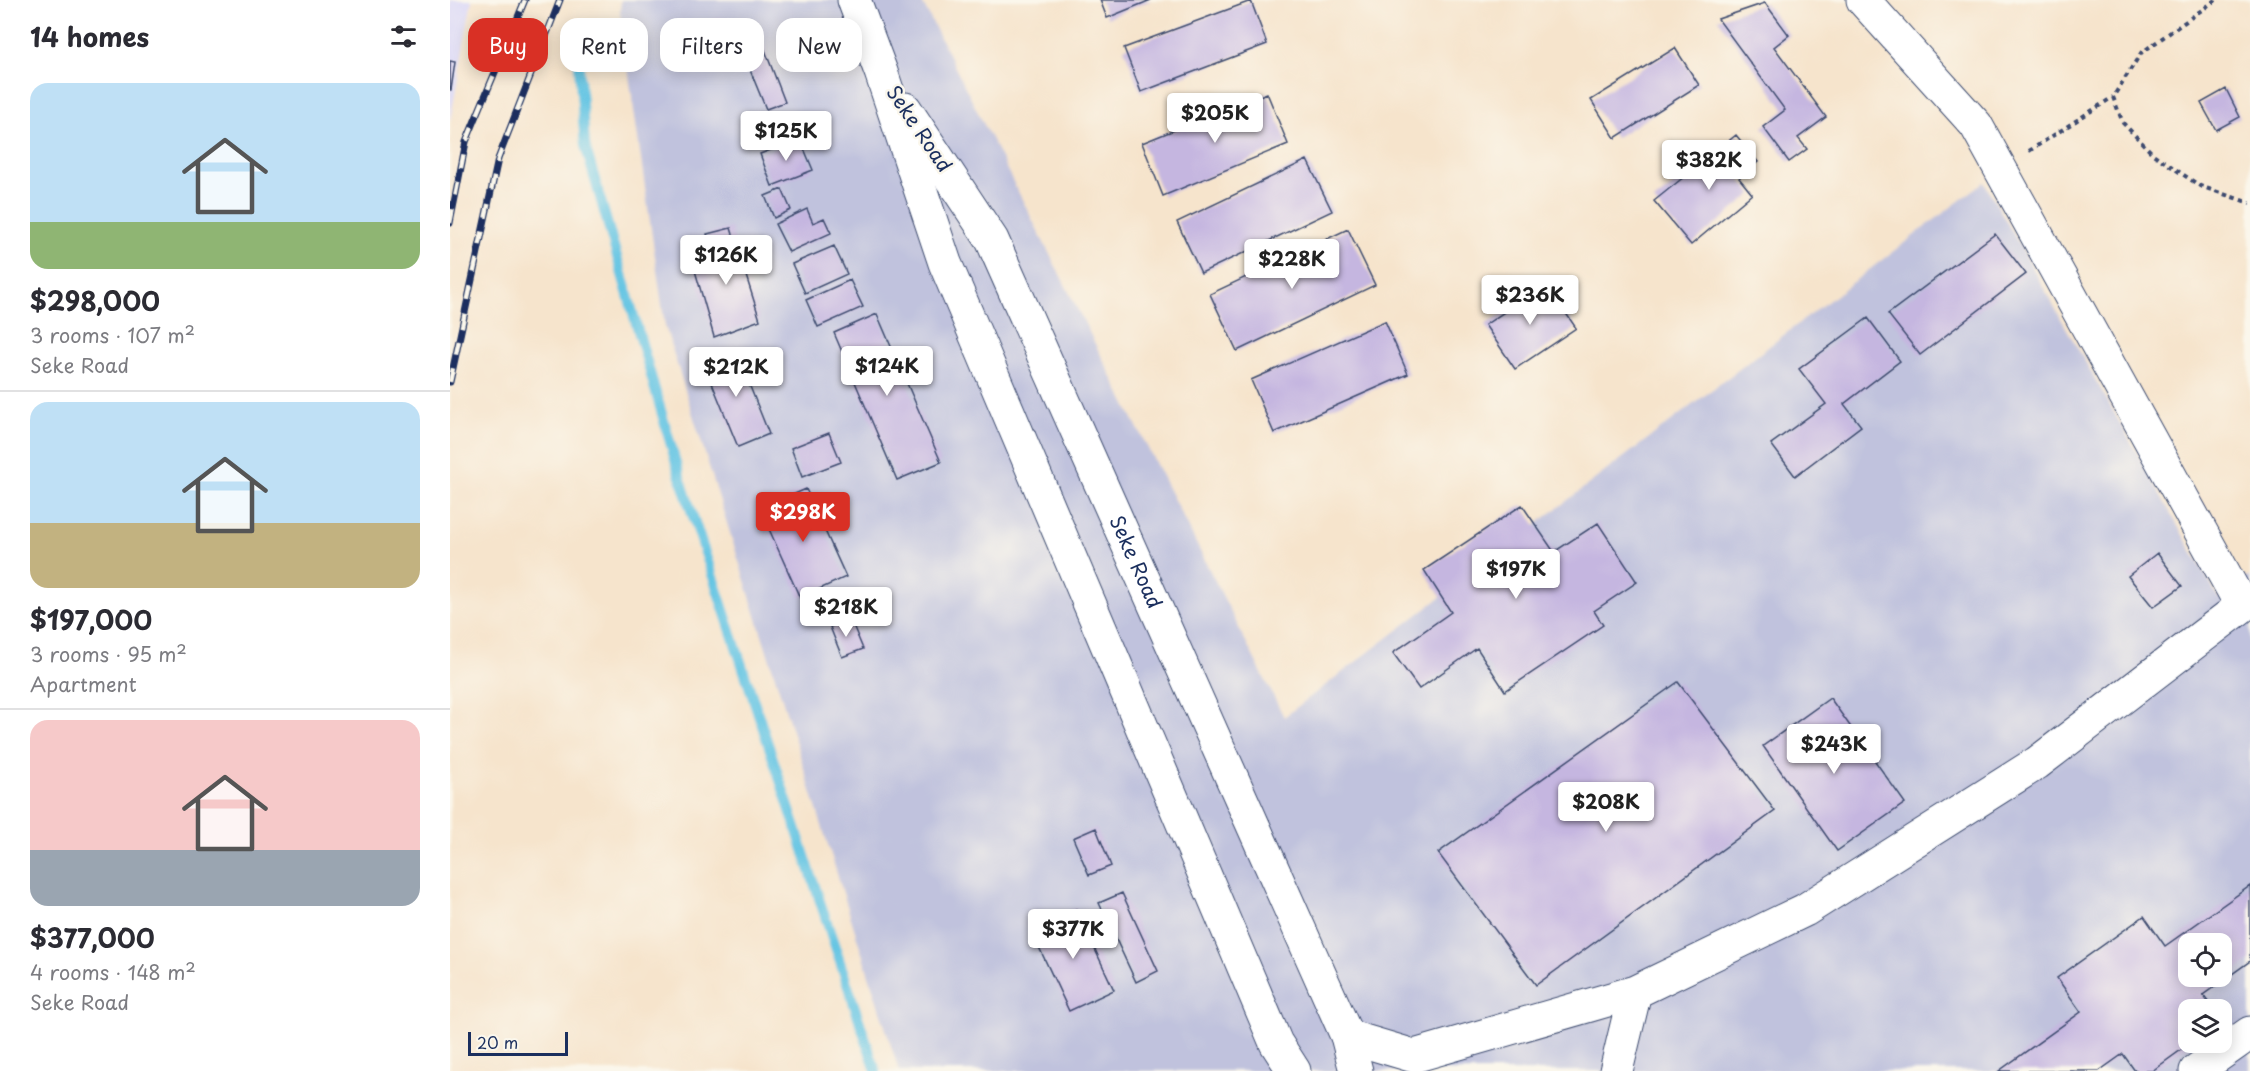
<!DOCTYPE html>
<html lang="en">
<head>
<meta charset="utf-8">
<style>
	body { margin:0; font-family:"Playpen Sans",sans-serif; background:#f7f7f7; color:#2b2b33; height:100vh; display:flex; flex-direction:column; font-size:22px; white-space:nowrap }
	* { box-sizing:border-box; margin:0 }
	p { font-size:20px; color:#7c7c81 }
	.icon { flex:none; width:33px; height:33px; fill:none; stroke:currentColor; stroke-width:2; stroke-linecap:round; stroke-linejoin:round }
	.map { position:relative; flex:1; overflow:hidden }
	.details { display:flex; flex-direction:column; background:#fff; width:450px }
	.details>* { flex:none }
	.top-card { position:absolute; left:18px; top:18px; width:570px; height:54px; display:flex; gap:12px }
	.controls { position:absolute; left:1728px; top:933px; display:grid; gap:12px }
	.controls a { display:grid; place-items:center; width:54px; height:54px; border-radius:12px; background:#fff; box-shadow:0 3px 15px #0003; font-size:30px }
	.scale { position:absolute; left:18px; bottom:15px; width:100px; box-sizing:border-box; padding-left:6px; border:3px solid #1b2f5e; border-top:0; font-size:16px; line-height:21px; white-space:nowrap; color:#1b2f5e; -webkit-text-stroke:4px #fbf7ec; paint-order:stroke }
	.price { position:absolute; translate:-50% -51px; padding:0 14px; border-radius:6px; background:#fff; color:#222; font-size:20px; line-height:39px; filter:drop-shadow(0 2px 3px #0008) }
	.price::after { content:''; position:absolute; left:50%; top:36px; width:18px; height:14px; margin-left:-9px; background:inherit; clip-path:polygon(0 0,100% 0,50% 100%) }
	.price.current { background:#d93025; color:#fff }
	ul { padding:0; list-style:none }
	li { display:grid; align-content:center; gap:12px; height:318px; padding:0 30px }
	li+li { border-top:2px solid #e1e1e2 }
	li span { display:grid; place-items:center; height:186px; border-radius:18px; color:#555 }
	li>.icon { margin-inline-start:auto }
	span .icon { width:108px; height:108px; fill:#fffc; stroke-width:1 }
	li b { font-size:26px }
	h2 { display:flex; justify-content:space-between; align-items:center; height:72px; padding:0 30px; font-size:26px }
	.pill { padding:0 21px; border-radius:18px; background:#fff; box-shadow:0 3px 15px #0003; font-size:21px; line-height:54px }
	.pill.current { background:#d93025; color:#fff }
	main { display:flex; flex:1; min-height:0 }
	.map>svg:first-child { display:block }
	.built { fill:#d9d7f8 }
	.industrial { fill:#c0c2dd; fill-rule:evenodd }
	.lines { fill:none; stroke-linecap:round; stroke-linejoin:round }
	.stream { stroke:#65c5e3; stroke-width:10 }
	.building { fill:#c5b6e0; fill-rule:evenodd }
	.minor-casing { stroke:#3c4a6e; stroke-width:35 }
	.major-casing { stroke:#3c4a6e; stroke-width:35 }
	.path { stroke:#3c4a6e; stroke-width:4; stroke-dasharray:4.5 4.5; stroke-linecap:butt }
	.minor { stroke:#fff; stroke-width:33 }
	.major { stroke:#fff; stroke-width:33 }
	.rail-casing { stroke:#1b2f5e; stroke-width:7 }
	.rail { stroke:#fbf7ec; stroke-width:4.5; stroke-dasharray:14; stroke-linecap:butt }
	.labels { text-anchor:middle; stroke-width:5; stroke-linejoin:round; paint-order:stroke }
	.street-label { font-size:20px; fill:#1b2f5e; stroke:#fbf7ec }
</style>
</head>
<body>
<main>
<section class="details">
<h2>14 homes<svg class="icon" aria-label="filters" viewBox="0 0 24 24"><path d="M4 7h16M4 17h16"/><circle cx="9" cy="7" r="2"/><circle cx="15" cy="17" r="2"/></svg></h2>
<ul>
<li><span style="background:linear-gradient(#bfe0f5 75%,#8fb573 0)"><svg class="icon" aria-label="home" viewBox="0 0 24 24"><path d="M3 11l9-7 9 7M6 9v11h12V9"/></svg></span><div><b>$298,000</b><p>3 rooms · 107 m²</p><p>Seke Road</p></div></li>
<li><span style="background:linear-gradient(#bfe0f5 65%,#c2b280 0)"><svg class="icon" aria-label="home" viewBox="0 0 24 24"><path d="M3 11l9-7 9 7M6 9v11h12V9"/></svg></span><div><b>$197,000</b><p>3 rooms · 95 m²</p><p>Apartment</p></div></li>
<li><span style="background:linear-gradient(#f6c9c9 70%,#9aa5b1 0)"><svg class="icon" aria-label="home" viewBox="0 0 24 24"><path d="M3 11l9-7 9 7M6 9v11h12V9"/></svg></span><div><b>$377,000</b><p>4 rooms · 148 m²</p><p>Seke Road</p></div></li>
</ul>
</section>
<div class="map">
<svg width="1800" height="1071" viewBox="0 0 1800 1071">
	<rect width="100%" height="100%" fill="#fbf7ec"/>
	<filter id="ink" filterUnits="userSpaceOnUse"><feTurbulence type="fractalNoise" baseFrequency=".0167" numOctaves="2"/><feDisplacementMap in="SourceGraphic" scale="12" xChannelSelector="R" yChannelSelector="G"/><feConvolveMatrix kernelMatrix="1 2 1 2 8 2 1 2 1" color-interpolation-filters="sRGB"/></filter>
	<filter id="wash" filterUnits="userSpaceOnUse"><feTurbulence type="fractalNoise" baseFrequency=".008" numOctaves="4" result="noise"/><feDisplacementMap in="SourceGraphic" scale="24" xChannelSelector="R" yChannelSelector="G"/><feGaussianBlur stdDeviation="1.35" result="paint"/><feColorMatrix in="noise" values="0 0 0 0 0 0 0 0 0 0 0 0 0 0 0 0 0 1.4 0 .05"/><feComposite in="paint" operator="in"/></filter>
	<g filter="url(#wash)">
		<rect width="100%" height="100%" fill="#f6e4cc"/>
		<path class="built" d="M 0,0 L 22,0 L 0,122 Z"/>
		<path class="industrial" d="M 171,0 L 471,0 L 834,717 L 1534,182 L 1769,599 L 1800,576 L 1800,1071 L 449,1071 L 215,326 L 170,13 ZM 1738,944 L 1772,944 L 1772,976 L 1738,976 ZM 1738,1010 L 1772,1010 L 1772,1042 L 1738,1042 Z"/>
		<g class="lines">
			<path class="stream" d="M 129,65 L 135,145 L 230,477 L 426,1071"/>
		</g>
		<g id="blocks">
			<path class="building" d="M 650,0 L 701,0 L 657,18 Z
				M 801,1 L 817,44 L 691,92 L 674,48 Z
				M 1315,3 L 1339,35 L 1324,47 L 1376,117 L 1348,138 L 1357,149 L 1339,162 L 1313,127 L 1335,110 L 1268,19 Z
				M 270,17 L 284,48 L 262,58 L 248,26 Z
				M 313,45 L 335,102 L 316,109 L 293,53 Z
				M 1225,48 L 1249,85 L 1165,138 L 1141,100 Z
				M 0,61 L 5,62 L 1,90 L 0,90 Z
				M 1776,89 L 1790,117 L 1766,130 L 1751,103 Z
				M 817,93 L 838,144 L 713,196 L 692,143 Z
				M 1286,135 L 1308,162 L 1289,178 L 1302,194 L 1241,245 L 1204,201 Z
				M 350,139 L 363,170 L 322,186 L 310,154 Z
				M 857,160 L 882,211 L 751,273 L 727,222 Z
				M 332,189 L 341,210 L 324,218 L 315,196 Z
				M 357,209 L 363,223 L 374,218 L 381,233 L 339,252 L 325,224 Z
				M 281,228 L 310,320 L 264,337 L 244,267 L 265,259 L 257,234 Z
				M 898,229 L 925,285 L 787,351 L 760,294 Z
				M 1545,234 L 1576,274 L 1470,355 L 1438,314 Z
				M 384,246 L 397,274 L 355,293 L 342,264 Z
				M 400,280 L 413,307 L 368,327 L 356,300 Z
				M 1096,284 L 1126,328 L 1065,369 L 1035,325 Z
				M 427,314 L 491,462 L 447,480 L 384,333 Z
				M 1418,318 L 1450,361 L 1394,404 L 1411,426 L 1345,476 L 1321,444 L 1376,404 L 1349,369 Z
				M 935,321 L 958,374 L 824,433 L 801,380 Z
				M 285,349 L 319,434 L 288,447 L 253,361 Z
				M 379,433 L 391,462 L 352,477 L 341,448 Z
				M 356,489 L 396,577 L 350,598 L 310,509 Z
				M 1072,505 L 1104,552 L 1148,523 L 1187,582 L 1144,611 L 1153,625 L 1055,691 L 1027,648 L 969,689 L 943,653 L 1001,612 L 974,570 Z
				M 1707,553 L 1732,586 L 1703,607 L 1678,576 Z
				M 400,618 L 413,649 L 392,657 L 380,627 Z
				M 1228,682 L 1325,811 L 1086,985 L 988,853 Z
				M 1380,698 L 1455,803 L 1387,851 L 1313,746 Z
				M 646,828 L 661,866 L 639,875 L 623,838 Z
				M 1800,886 L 1800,961 L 1753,995 L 1764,1010 L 1738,1010 L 1738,1042 L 1742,1042 L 1702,1071 L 1685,1071 L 1673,1054 L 1649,1071 L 1549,1071 L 1631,1012 L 1607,978 L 1694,916 L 1715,946 ZM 1738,944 L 1772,944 L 1772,976 L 1738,976 Z
				M 672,893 L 708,971 L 686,982 L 649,903 Z
				M 626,909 L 664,990 L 619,1011 L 581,930 Z"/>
		</g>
	</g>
	<g filter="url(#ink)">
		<use href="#blocks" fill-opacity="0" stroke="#3c4a6e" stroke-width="1.5"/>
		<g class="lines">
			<defs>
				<path id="minor" d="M 1413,0 L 1526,125 L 1792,606
					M 897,1036 L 964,1056 L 1185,992 L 1355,910 L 1587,763 L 1800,600
					M 1166,1071 L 1185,992
					M 1746,1071 L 1800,1033"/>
				<g id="major">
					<path d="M 404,0 L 431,72 L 495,263 L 826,1043 L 844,1071"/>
					<path id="s1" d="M 455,109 L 542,240 L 897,1036 L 906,1071"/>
				</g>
			</defs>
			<use href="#minor" class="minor-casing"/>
			<use href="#major" class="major-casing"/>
			<path class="path" d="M 1766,0 L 1691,53 L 1663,97 L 1673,123 L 1703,154 L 1750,186 L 1800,203
				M 1579,151 L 1663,97"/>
			<use href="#minor" class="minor"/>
			<use href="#major" class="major"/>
			<defs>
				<path id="rail" d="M 0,223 L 16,142 L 75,0
					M 0,382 L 48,159 L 110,0"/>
			</defs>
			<use href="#rail" class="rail-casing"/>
			<use href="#rail" class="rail"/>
		</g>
	</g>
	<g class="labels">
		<g class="street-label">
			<text transform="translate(469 129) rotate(56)" y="7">Seke Road</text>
			<text dy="7" stroke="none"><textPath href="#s1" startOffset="510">Seke Road</textPath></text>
		</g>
	</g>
</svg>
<div class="controls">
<a><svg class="icon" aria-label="locate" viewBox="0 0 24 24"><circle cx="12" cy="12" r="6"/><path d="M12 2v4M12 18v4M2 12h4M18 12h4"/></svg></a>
<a><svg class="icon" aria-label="layers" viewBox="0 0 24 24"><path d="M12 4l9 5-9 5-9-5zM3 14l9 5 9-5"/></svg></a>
</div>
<div class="scale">20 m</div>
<b class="price" style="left:765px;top:144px">$205K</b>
<b class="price" style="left:336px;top:162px">$125K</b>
<b class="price" style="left:1259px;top:191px">$382K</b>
<b class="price" style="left:276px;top:286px">$126K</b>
<b class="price" style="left:842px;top:290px">$228K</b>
<b class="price" style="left:1080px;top:326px">$236K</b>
<b class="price" style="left:437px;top:397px">$124K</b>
<b class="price" style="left:286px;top:398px">$212K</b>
<b class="price current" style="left:353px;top:543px">$298K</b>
<b class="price" style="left:1066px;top:600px">$197K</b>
<b class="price" style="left:396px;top:638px">$218K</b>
<b class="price" style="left:1384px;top:775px">$243K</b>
<b class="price" style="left:1156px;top:833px">$208K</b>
<b class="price" style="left:623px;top:960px">$377K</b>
<div class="top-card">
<a class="pill current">Buy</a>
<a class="pill">Rent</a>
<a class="pill">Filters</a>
<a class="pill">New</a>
</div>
</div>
</main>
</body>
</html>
